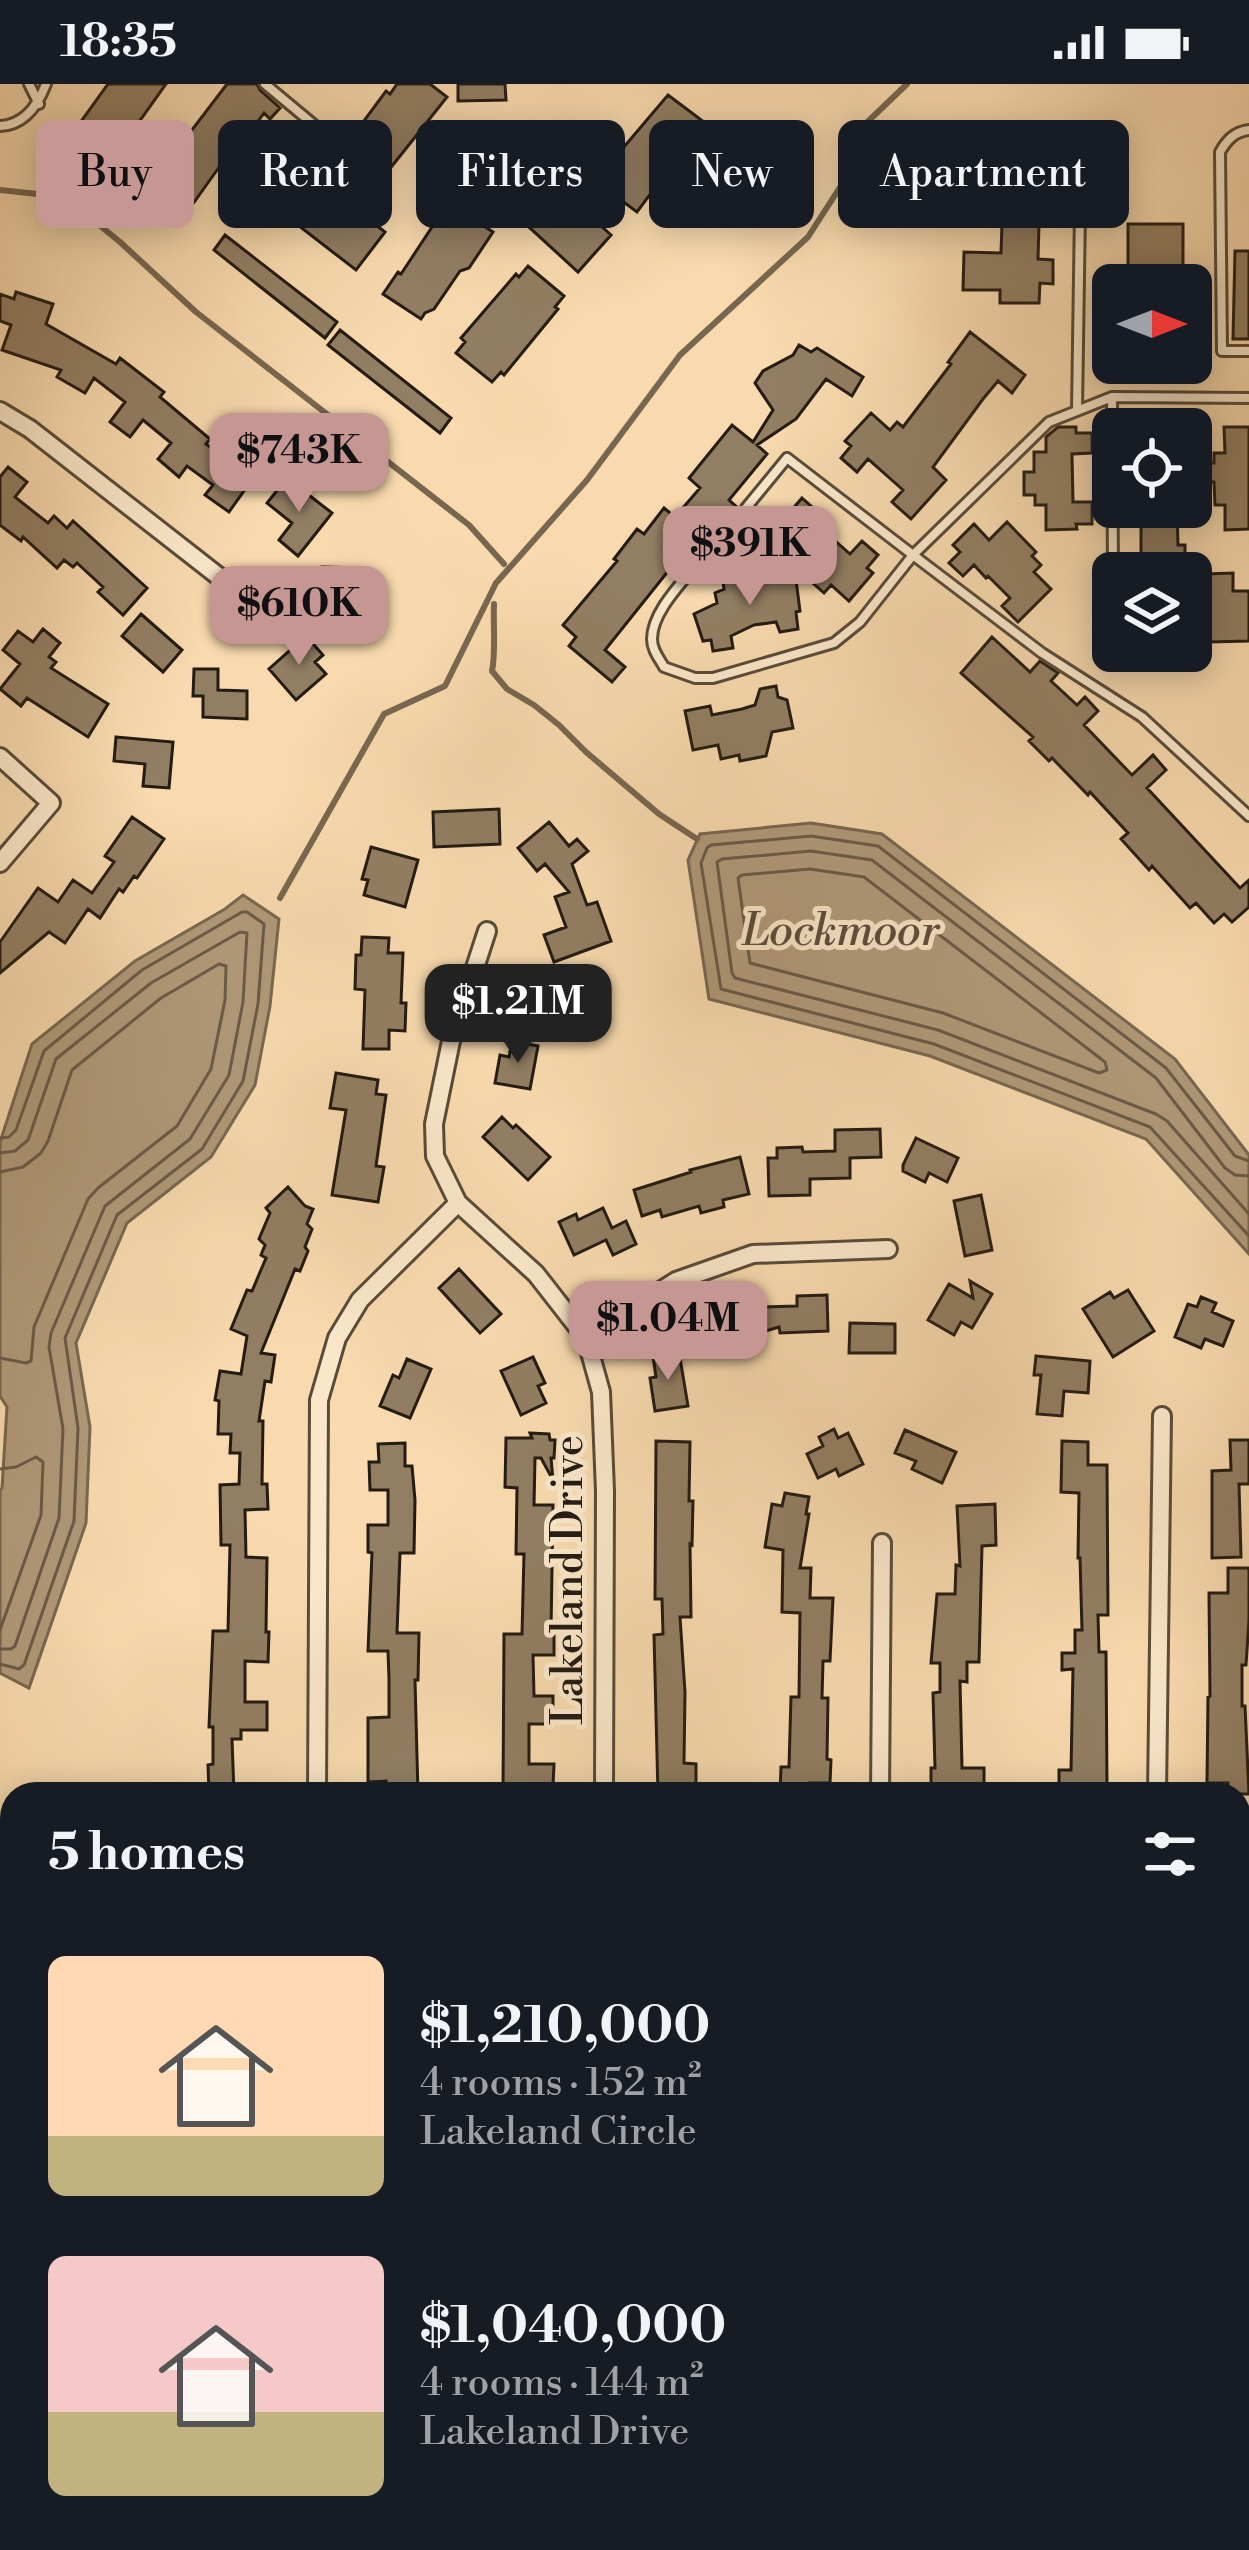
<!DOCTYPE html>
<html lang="en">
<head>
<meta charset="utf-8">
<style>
	body { margin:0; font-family:"Libre Bodoni",serif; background:#20242c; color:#f1f3f6; height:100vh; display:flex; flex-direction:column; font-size:45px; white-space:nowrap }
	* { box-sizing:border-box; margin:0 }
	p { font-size:39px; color:#9ea1a6 }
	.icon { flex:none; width:66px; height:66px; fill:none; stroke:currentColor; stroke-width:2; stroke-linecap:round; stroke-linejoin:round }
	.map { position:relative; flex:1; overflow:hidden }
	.sheet { position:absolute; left:0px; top:1698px; width:1251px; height:768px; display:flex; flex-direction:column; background:#171b24; border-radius:36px 36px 0 0; box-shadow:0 6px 30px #0003 }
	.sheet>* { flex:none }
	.guide { position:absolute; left:36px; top:36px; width:1179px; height:108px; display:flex; gap:24px }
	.needle { width:78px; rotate:90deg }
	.fabs { position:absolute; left:1092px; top:180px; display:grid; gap:24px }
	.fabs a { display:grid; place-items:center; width:120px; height:120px; border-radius:18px; background:#171b24; box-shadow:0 6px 30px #0003; font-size:60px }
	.price { position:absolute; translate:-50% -102px; padding:0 27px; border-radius:24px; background:#c59692; color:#111; font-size:39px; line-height:78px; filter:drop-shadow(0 3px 6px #0008) }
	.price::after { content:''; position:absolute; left:50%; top:72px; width:36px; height:27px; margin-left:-18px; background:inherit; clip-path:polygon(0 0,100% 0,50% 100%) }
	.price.active { background:#222; color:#fff }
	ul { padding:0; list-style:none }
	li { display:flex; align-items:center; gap:36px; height:300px; padding:0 48px }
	li span { display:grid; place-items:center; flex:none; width:336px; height:240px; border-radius:18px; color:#555 }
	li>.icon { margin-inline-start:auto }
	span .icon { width:144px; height:144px; fill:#fffc; stroke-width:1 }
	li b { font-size:51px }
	h2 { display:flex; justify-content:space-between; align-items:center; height:144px; padding:0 48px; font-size:51px }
	.chip { padding:0 42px; border-radius:18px; background:#171b24; box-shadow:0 6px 30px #0003; font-size:42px; line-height:108px }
	.chip.active { background:#c59692; color:#111 }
	.status { display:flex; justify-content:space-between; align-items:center; height:84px; padding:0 60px; background:#171b24; direction:ltr }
	.status svg { height:33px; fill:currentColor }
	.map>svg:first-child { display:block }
	.water { fill:#b09979; stroke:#786750; stroke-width:3 }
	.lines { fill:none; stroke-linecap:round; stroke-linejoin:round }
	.shore { stroke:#6a5a46; stroke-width:3 }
	.stream { stroke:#786750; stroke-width:6 }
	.building { fill:#927e63; stroke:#241b12; stroke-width:3 }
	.lane-casing { stroke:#594b39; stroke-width:14 }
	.street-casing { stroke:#594b39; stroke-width:22 }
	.lane { stroke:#fae7ca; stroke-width:8 }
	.street { stroke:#fae7ca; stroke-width:16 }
	.labels { text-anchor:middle; stroke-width:10; stroke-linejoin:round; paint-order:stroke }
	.street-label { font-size:42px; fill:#241b12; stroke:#fae7ca }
	.water-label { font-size:45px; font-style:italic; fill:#5c4d3b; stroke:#fae7ca }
</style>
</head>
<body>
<div class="status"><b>18:35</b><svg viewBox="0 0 49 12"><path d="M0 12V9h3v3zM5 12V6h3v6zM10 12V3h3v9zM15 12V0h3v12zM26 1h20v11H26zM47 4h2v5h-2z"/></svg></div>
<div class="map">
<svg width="1249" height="2466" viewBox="0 0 1249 2466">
	<rect width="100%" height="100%" fill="#f8daae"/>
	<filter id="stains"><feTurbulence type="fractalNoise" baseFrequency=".00167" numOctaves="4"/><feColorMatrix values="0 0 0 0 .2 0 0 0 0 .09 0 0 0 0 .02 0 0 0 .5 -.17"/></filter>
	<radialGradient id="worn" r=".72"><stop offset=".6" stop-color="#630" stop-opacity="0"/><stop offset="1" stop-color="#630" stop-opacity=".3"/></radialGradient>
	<path class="water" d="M 811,739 L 882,750 L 1175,975 L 1249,1071 L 1249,1170 L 1146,1055 L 930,972 L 709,915 L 688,776 L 700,750 Z
		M 243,811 L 279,835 L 270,922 L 255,1001 L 211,1073 L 127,1139 L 76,1259 L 90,1343 L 86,1439 L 29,1604 L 0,1589 L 0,1406 L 2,1404 L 7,1323 L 0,1312 L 0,1058 L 32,960 L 135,877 L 225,825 Z"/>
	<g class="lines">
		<path class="shore" d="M 810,785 L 864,793 L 1105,978 L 1107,986 L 1099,989 L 943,929 L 750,879 L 738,794 L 742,791 Z
			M 0,1054 L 9,1053 L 16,1046 L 44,967 L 142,886 L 242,828 L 247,828 L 264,840 L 258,920 L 243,997 L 202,1065 L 117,1131 L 65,1254 L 78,1344 L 74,1437 L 24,1581 L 19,1585 L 0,1580
			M 0,1069 L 15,1067 L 28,1056 L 56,975 L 151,899 L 240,848 L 247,849 L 243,918 L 229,991 L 190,1055 L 105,1122 L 51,1249 L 49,1263 L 63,1345 L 59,1434 L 15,1562 L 11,1565 L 0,1565
			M 1249,1077 L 1235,1072 L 1166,984 L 878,762 L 811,752 L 711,761 L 707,764 L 701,779 L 721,905 L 934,960 L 1150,1043 L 1249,1152
			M 0,1088 L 23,1083 L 41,1069 L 48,1057 L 72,986 L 161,914 L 219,880 L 226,882 L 225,916 L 211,985 L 177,1042 L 98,1104 L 88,1115 L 34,1243 L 31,1277 L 26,1279 L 0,1274
			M 1249,1092 L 1235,1091 L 1225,1084 L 1156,994 L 872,776 L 811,767 L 722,775 L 717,778 L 732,889 L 735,894 L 938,946 L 1156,1030 L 1167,1037 L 1249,1130
			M 0,1385 L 16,1383 L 36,1373 L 43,1378 L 41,1431 L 0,1546"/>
		<path class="stream" d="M 0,106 L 65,113 L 120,158 L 196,228 L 469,441 L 504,480
			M 494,520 C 493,540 496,569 492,587 L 507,605 L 534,621 L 559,641 L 586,668 L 659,730 L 697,755
			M 280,814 L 384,630 L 445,602 L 496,499 L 587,396 L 680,271 L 808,153 L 855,80 L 859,46 L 907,0"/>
	</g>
	<path class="building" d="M 108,0 L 166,0 L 114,73 L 75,46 Z
		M 227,0 L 257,0 L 260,6 L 280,24 L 270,35 L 264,29 L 236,68 L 232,65 L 190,124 L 153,97 Z
		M 397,0 L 430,0 L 447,13 L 377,101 L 338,72 L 386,7 L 390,10 Z
		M 458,0 L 505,0 L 506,16 L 458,17 Z
		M 668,11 L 704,38 L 637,128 L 595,97 Z
		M 528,75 L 611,151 L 578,188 L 495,112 Z
		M 319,97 L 385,148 L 356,186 L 290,135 Z
		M 453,122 L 493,148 L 469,184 L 460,187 L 434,225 L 425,229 L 421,235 L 383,210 L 398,188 L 401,190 L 440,131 L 449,127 Z
		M 1002,140 L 1039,141 L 1038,175 L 1053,176 L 1053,200 L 1040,199 L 1039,219 L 1000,219 L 1000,206 L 963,206 L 964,168 L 1001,169 Z
		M 1128,140 L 1183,140 L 1183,201 L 1128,201 Z
		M 225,151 L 337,238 L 325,254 L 214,166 Z
		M 1235,167 L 1249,167 L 1249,255 L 1233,255 Z
		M 528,182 L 564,212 L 555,223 L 558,225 L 504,291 L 501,288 L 492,298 L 456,269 L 465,258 L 461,254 L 516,190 L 519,193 Z
		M 16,208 L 53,220 L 46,240 L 116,280 L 120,274 L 164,308 L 160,313 L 210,355 L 206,360 L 253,394 L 229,428 L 205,411 L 213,401 L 187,382 L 179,393 L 158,375 L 171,359 L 143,336 L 130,353 L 110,338 L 125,318 L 94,294 L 85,309 L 57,293 L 61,286 L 2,266 L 11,241 L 0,237 L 0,210 L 14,215 Z
		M 340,246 L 451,334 L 440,349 L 328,261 Z
		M 970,248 L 1025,291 L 1012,309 L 998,297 L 983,315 L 933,383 L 946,396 L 911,435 L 892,418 L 903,406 L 868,375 L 857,388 L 841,374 L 851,362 L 845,357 L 871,329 L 890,346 L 897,338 L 903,343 L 951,280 L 948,278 Z
		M 799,261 L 811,268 L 817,264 L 863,293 L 852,312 L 826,295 L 796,335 L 757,361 L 767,370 L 729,416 L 738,424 L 740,430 L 749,433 L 713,477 L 691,461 L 673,481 L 605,566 L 625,583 L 612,598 L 569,562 L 576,553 L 563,541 L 617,477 L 614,475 L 637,445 L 644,450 L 664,424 L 675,433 L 700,404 L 689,394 L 732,341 L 753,358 L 773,326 L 755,299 L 763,287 L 793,271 Z
		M 1058,343 L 1076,343 L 1076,349 L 1092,349 L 1092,369 L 1072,370 L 1073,418 L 1092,418 L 1092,440 L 1076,440 L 1077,445 L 1046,446 L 1046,421 L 1035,421 L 1035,411 L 1024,411 L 1024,388 L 1034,388 L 1034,368 L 1046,368 L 1046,353 Z
		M 1224,343 L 1249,343 L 1249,445 L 1225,446 L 1225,421 L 1215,421 L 1214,398 L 1191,397 L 1191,379 L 1214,379 L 1214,369 L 1225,369 Z
		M 8,383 L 27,398 L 15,413 L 48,439 L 54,432 L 67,444 L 73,437 L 147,504 L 123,531 L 98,508 L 103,503 L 77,479 L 73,483 L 64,476 L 57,484 L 23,453 L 21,457 L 0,441 L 0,393 Z
		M 287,394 L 332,429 L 298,472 L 279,456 L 292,439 L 267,419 Z
		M 802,414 L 821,431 L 815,439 L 850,470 L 862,457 L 878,471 L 867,484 L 873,489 L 849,517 L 831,501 L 824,509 L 781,471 L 787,464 L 771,450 Z
		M 1131,423 L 1177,423 L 1178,461 L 1185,461 L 1185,473 L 1195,473 L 1195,489 L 1159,489 L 1159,482 L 1141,482 L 1141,439 L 1132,440 Z
		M 1007,438 L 1036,468 L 1032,472 L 1041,481 L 1034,488 L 1051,505 L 1018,538 L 1002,522 L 1010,514 L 988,492 L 986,494 L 974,481 L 963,492 L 949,479 L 960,468 L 953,461 L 974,440 L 989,456 Z
		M 322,483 L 365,484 L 364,512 L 354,512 L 354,525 L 338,525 L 338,535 L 321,535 Z
		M 795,488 L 800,527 L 796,528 L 798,545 L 780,548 L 776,538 L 754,541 L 731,552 L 733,564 L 713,567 L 711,556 L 703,557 L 694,530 L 717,519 L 715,509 L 724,505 L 723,498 Z
		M 1233,489 L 1233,507 L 1249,507 L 1249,557 L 1209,558 L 1206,490 Z
		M 141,530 L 182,566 L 163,588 L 122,552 Z
		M 43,545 L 60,559 L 49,573 L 56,578 L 51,584 L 108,620 L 88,653 L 27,614 L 21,622 L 0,605 L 20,580 L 3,566 L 18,547 L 33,558 Z
		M 306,552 L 323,571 L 315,578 L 326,590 L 296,616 L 269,585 Z
		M 992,553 L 1030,588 L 1040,577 L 1058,589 L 1051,597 L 1077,621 L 1085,613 L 1098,627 L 1084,641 L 1132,691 L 1153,671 L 1166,686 L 1147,704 L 1240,804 L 1249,796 L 1249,823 L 1232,838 L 1224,830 L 1214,839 L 1196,819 L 1190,824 L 1152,782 L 1149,786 L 1121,755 L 1128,749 L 1090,708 L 1088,711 L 1052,674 L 1049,677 L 1029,657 L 1033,653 L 961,589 Z
		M 194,585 L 218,585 L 218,606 L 247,607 L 247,635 L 203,633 L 203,612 L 193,612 Z
		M 776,602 L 778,613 L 787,616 L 793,644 L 772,648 L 766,672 L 740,677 L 739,671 L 721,675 L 718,661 L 693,666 L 685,627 L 710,622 L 712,631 L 742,625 L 755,621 L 760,605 Z
		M 116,653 L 173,658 L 169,704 L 143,702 L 145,680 L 114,677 Z
		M 499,725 L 500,760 L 434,763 L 433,728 Z
		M 132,733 L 164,755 L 137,794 L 134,792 L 123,808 L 119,805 L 100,834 L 88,825 L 65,859 L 49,848 L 0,889 L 0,858 L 38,804 L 58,818 L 73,796 L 92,809 L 114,778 L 105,772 Z
		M 549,738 L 569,762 L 577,755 L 588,767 L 572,780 L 587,821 L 597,818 L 611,857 L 554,878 L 544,851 L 566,843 L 555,813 L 569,808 L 545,780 L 537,787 L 518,764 Z
		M 371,763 L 418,776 L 405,823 L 364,811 L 368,796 L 362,795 Z
		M 362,853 L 389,854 L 388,869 L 403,869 L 401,919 L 406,919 L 405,947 L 389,946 L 389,965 L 363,965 L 365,906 L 355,905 L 356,871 L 361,871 Z
		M 567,890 L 578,948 L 547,955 L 536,896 Z
		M 512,957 L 538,962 L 530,1005 L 495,999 L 500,971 L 509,973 Z
		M 336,989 L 378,996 L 376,1010 L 386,1011 L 376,1082 L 384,1083 L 378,1118 L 332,1111 L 346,1026 L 330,1024 Z
		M 502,1033 L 513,1044 L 516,1041 L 550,1073 L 528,1096 L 483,1053 Z
		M 880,1045 L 881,1073 L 850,1074 L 850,1094 L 810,1095 L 810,1111 L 769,1112 L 768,1074 L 777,1074 L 777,1064 L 802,1063 L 803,1068 L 835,1067 L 835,1046 Z
		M 916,1054 L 958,1074 L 947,1098 L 929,1089 L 925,1098 L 903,1087 L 903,1081 Z
		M 740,1073 L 749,1110 L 723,1116 L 724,1123 L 701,1129 L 699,1122 L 662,1133 L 660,1126 L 642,1132 L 634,1106 L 691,1088 L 690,1086 Z
		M 288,1103 L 305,1122 L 313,1125 L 307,1140 L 312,1145 L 305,1163 L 308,1167 L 300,1187 L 295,1185 L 261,1269 L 275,1271 L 271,1298 L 265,1297 L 259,1337 L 263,1337 L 262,1400 L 267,1400 L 268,1425 L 245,1426 L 246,1473 L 267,1474 L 266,1548 L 269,1548 L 268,1578 L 245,1577 L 245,1618 L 267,1618 L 267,1646 L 241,1646 L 241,1655 L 232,1655 L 234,1710 L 209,1710 L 208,1681 L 213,1680 L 213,1643 L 209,1643 L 213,1547 L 228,1547 L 230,1461 L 221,1461 L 220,1401 L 239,1400 L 240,1369 L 230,1369 L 231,1350 L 218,1350 L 219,1317 L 215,1316 L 220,1287 L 241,1290 L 247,1252 L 231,1245 L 247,1206 L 252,1207 L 266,1174 L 261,1171 L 265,1161 L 259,1155 L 270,1129 L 266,1124 Z
		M 981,1111 L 992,1166 L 965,1172 L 954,1117 Z
		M 603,1124 L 612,1144 L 626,1137 L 636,1160 L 613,1171 L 606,1156 L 574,1171 L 559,1138 L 576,1130 L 578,1136 Z
		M 459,1185 L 501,1230 L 480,1249 L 439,1204 Z
		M 970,1197 L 992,1210 L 972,1244 L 961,1238 L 954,1251 L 928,1236 L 949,1200 L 973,1214 Z
		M 1128,1206 L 1154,1247 L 1113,1273 L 1083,1225 L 1110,1208 L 1114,1214 Z
		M 827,1211 L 828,1247 L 780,1249 L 779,1243 L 716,1262 L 708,1236 L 760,1220 L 760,1223 L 797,1222 L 797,1212 Z
		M 1201,1213 L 1216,1219 L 1212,1228 L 1233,1237 L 1223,1262 L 1205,1255 L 1201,1264 L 1175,1253 L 1188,1220 L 1197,1223 Z
		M 850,1239 L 895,1240 L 895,1269 L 849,1269 Z
		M 679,1268 L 688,1322 L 655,1327 L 650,1294 L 656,1293 L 653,1272 Z
		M 1036,1272 L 1090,1277 L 1088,1309 L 1064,1307 L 1062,1332 L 1037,1330 L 1041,1291 L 1034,1291 Z
		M 533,1273 L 545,1299 L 538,1302 L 546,1319 L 521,1331 L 501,1287 Z
		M 407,1275 L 431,1285 L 410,1334 L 380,1322 L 393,1291 L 399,1294 Z
		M 834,1345 L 838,1354 L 848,1349 L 863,1380 L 839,1392 L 836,1385 L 818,1394 L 807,1370 L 823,1362 L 819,1353 Z
		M 905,1346 L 956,1368 L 942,1399 L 912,1385 L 916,1377 L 895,1369 Z
		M 530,1349 L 549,1350 L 550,1356 L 555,1356 L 554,1374 L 551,1374 L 553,1396 L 541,1374 L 535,1374 L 534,1421 L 553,1421 L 551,1549 L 554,1549 L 554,1571 L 533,1571 L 534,1612 L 553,1612 L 553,1640 L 529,1640 L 529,1680 L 554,1680 L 553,1702 L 535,1702 L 535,1710 L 503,1710 L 504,1550 L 522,1550 L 524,1470 L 516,1470 L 517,1404 L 505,1403 L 506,1354 L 532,1354 Z
		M 1230,1356 L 1249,1356 L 1249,1400 L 1239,1400 L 1241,1473 L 1212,1474 L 1212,1387 L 1231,1386 Z
		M 656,1357 L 690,1358 L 689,1417 L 693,1417 L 692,1461 L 690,1460 L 691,1533 L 680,1533 L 685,1608 L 684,1679 L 696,1680 L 696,1710 L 658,1710 L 654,1551 L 663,1550 L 662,1515 L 655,1515 Z
		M 1062,1357 L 1088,1358 L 1088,1381 L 1107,1381 L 1108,1531 L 1098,1531 L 1099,1568 L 1106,1568 L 1107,1700 L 1087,1700 L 1087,1710 L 1059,1710 L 1059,1686 L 1071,1686 L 1073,1585 L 1062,1586 L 1062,1569 L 1075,1569 L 1075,1546 L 1082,1546 L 1080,1474 L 1078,1474 L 1079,1409 L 1061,1408 Z
		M 405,1359 L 405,1382 L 412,1382 L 415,1416 L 414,1469 L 400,1469 L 397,1549 L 419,1549 L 418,1596 L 415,1596 L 418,1710 L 386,1710 L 386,1697 L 368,1698 L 368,1634 L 389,1633 L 389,1595 L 388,1567 L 368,1567 L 372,1469 L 368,1468 L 368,1441 L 388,1441 L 388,1406 L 370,1406 L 369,1378 L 379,1378 L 378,1360 Z
		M 785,1409 L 809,1413 L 806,1430 L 809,1430 L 800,1484 L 811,1484 L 810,1514 L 833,1514 L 830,1577 L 823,1577 L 822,1614 L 828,1614 L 827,1675 L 831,1676 L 830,1699 L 810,1699 L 810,1710 L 780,1710 L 781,1683 L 789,1683 L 791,1613 L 799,1613 L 800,1529 L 782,1528 L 783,1466 L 765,1463 L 772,1420 L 782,1422 Z
		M 995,1420 L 996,1461 L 982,1462 L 979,1578 L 967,1578 L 967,1598 L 960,1597 L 962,1684 L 984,1684 L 984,1710 L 931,1710 L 931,1684 L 935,1684 L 933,1609 L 940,1608 L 940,1579 L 931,1579 L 937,1510 L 955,1510 L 956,1481 L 960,1482 L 957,1422 Z
		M 1228,1484 L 1249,1484 L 1249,1536 L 1246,1581 L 1242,1581 L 1242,1622 L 1245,1622 L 1249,1710 L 1228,1710 L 1228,1699 L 1207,1699 L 1208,1613 L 1210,1612 L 1209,1509 L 1228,1509 Z"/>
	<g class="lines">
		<defs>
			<path id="lane" d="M 29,0 L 39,20
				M 265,0 L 319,45
				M 0,42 C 24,41 38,21 46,0
				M 1249,46 C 1234,48 1227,56 1220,68 L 1222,267 L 1249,267
				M 1112,313 L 1113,489
				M 1249,314 L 1112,313 L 1049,338 L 913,471 L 1042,569 L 1142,633 L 1249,732
				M 1077,327 L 1080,126
				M 700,476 C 684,497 652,527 652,555 C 652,566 659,574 664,583 L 695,594 L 713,594 L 834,559 L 860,538 L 913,471 L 787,374 L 746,424"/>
			<path id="street" d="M 0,327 L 30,345 L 245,513
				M 0,673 L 51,719 L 0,779
				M 487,847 L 451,957 L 434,1040 L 435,1072 L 458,1119 L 536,1190 L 586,1254 L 601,1308 L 605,1407 L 604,1710
				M 586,1254 L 676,1197 L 753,1170 L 888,1165
				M 317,1710 L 319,1316 L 337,1254 L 360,1216 L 458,1119
				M 880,1710 L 882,1459
				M 1157,1710 L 1162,1332
				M 1239,1776 L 1249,1776
				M 0,1825 L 12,1819
				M 0,2006 L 12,2012
				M 0,2347 L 12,2337
				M 342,2454 L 353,2466"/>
		</defs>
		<use href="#lane" class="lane-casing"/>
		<use href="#street" class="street-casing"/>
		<use href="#lane" class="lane"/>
		<use href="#street" class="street"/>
	</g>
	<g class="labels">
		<g class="street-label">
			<text transform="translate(567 1496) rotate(-90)" y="15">Lakeland Drive</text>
		</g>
		<g class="water-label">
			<text x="841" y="861">Lockmoor</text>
		</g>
	</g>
	<rect width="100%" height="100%" filter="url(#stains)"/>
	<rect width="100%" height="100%" fill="url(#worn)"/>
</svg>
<div class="fabs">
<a><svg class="needle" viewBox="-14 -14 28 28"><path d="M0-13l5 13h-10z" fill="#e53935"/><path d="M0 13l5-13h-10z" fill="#9ea1a6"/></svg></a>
<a><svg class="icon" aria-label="locate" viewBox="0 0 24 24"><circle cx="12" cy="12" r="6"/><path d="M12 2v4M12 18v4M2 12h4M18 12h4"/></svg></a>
<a><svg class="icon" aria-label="layers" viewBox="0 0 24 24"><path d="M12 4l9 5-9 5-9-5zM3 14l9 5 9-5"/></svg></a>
</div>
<b class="price" style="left:299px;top:431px">$743K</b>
<b class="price" style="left:750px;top:524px">$391K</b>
<b class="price" style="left:299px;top:584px">$610K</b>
<b class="price active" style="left:518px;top:982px">$1.21M</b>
<b class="price" style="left:668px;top:1299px">$1.04M</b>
<div class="guide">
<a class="chip active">Buy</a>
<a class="chip">Rent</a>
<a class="chip">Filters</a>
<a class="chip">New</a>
<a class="chip">Apartment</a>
</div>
<section class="sheet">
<h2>5 homes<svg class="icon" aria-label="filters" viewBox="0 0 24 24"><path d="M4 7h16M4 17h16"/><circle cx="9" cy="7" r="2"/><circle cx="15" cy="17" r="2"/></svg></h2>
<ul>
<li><span style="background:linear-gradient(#ffd9b3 75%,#c2b280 0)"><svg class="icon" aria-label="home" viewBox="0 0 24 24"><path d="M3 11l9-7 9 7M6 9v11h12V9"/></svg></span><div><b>$1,210,000</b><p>4 rooms · 152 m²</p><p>Lakeland Circle</p></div></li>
<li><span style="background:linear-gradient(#f6c9c9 65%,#c2b280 0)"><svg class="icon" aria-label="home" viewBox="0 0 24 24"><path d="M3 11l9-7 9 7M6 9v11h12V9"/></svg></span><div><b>$1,040,000</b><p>4 rooms · 144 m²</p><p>Lakeland Drive</p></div></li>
</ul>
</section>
</div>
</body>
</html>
